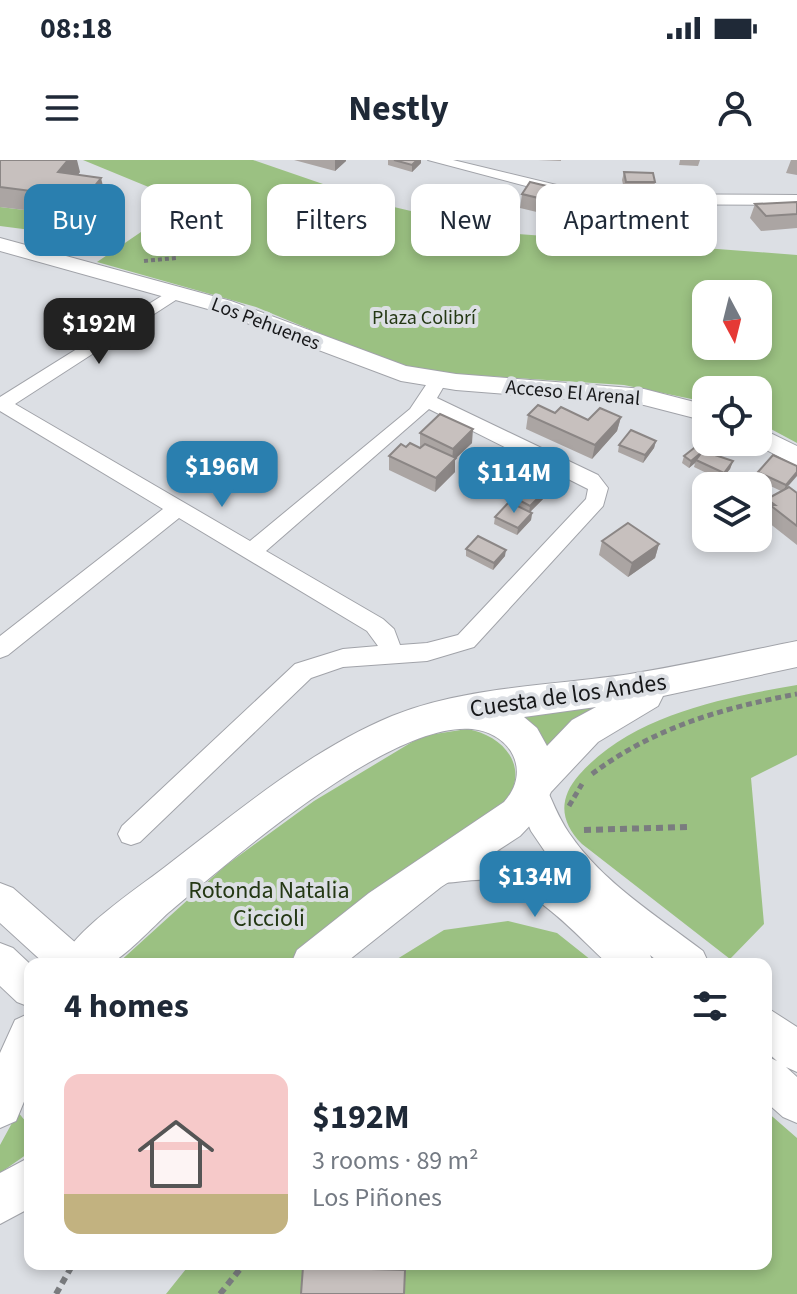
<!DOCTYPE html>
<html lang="en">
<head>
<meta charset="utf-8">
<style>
	body { margin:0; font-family:"Source Sans 3",sans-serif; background:#f2f2f3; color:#1f2937; height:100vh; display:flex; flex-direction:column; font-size:30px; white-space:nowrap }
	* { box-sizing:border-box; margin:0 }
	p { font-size:26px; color:#747a83 }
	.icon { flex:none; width:44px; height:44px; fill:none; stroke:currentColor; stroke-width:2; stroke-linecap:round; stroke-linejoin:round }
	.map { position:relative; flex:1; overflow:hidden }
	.side { position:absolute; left:24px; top:798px; width:748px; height:312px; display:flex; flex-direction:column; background:#fff; border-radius:16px; box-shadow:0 4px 12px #0003 }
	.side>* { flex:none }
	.banner { position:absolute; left:24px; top:24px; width:750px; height:72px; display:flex; gap:16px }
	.needle { width:52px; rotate:173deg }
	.buttons { position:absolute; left:692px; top:120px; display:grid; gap:16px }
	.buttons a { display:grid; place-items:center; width:80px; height:80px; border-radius:16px; background:#fff; box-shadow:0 4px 12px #0003; font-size:40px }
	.price { position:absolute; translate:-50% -68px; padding:0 18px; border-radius:16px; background:#2a7faf; color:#fff; font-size:26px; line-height:52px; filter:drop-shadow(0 2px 4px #0008) }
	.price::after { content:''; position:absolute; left:50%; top:48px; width:24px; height:18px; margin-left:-12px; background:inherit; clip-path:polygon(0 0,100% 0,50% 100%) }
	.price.active { background:#222; color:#fff }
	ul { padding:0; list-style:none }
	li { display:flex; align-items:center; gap:24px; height:200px; padding:0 40px }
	li span { display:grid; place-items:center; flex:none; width:224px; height:160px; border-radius:16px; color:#555 }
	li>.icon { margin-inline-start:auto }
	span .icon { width:96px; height:96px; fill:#fffc; stroke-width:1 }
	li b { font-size:34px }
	h2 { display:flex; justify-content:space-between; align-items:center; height:96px; padding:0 40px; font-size:34px }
	.pill { padding:0 28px; border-radius:16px; background:#fff; box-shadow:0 4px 12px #0003; font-size:28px; line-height:72px }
	.pill.active { background:#2a7faf; color:#fff }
	.status { display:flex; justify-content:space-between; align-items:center; height:56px; padding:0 40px; background:#fff; direction:ltr }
	.status svg { height:22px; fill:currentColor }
	header { display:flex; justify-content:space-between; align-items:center; height:104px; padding:0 40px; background:#fff; font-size:36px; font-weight:700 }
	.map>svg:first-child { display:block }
	.green { fill:#9bc182; fill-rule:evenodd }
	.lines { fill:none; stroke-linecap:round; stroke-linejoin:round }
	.street-casing { stroke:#a1a3a9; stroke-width:2 }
	.secondary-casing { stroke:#a1a3a9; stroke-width:2 }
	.primary-casing { stroke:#a1a3a9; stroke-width:2 }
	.path-far2 { stroke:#7a7c7f; stroke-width:4; stroke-dasharray:4 3; stroke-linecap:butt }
	.path-far1 { stroke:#7a7c7f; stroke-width:5; stroke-dasharray:6 4; stroke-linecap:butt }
	.path { stroke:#7a7c7f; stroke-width:6; stroke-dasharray:7 5; stroke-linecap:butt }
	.street { fill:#fff; fill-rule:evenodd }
	.secondary { fill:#fff; fill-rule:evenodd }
	.primary { fill:#fff; fill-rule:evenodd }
	.wall { fill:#aba5a3 }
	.shaded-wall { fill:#8b8685 }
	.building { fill:#c7c0be; stroke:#8b8685; stroke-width:2 }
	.labels { text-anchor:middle; stroke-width:8; stroke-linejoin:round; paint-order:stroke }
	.far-park-label { font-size:20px; fill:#243814; stroke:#dcdfe4 }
	.far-street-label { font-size:20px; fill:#17181a; stroke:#dcdfe4 }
	.street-label { font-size:24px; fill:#17181a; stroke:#dcdfe4 }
	.park-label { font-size:24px; fill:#243814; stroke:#dcdfe4 }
</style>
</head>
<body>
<div class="status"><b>08:18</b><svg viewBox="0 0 49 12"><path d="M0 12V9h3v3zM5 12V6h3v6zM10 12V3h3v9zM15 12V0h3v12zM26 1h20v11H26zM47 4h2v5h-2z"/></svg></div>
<header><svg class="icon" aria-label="menu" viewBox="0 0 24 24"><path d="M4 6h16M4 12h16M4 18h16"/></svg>Nestly<svg class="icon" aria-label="person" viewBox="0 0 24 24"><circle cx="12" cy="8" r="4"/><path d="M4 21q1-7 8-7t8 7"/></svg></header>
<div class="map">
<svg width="797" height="1134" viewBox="0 0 797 1134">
	<rect width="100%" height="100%" fill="#dcdfe4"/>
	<path class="green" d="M 83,0 L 253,0 L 381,44 L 505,73 L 797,95 L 797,283 L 758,262 L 758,230 L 706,230 L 706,242 L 624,225 L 426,212 L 384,200 L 256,147 L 97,102 L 185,42 ZM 706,134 L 758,134 L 758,186 L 706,186 Z
		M 0,47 L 90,58 L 77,76 L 0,66 Z
		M 797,525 L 797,595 L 751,618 L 764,764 L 730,799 L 582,684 C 560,662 558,639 579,615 C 632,555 722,538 797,525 Z
		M 599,544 L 547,586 L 518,554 Z
		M 467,569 C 502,575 530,605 507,640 L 320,775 L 286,804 L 117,804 L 225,706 L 314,641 L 422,576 Z
		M 508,761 L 557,773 L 596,804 L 389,804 L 444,770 Z
		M 766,951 L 797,978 L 797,1134 L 166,1134 L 190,1104 L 766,1104 Z
		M 18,952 L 30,967 L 30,992 L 0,1013 L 0,985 Z"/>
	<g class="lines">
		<defs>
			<path id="street" d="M 428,0 L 453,0 L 594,34 L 797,35 L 797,45 L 594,44 Z
				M 176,127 L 182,128 L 182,136 L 15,244 L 250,381 L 410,249 L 428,222 L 435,220 L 444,226 L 437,238 L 598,315 L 608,328 L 603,346 L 474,487 L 427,501 L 343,507 L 311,518 L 140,682 L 131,685 L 122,682 L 118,674 L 122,666 L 295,504 L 343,489 L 378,486 L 367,471 L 179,358 L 8,495 L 0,498 L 0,476 L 163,349 L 0,251 L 0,237 ZM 429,249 L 588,329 L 586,339 L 458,475 L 427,483 L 400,485 L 394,469 L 383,459 L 266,391 Z"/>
			<path id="secondary" d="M 0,78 L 231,141 L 406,206 L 456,214 L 644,229 L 706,245 L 706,261 L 644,245 L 456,230 L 401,221 L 215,151 L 0,91 Z
				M 758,267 L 797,286 L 797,306 L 751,282 L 758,282 Z
				M 532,619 L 544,623 C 552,640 558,657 569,673 C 602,722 657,756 703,791 L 709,804 L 661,804 L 650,795 L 654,804 L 608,804 C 576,775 538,729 493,721 C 470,716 448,728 427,720 L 421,709 L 427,698 C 475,679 523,691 565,721 L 531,671 L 515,633 L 520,623 Z
				M 0,723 L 13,728 L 85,791 L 91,804 L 45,804 L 0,763 Z
				M 0,783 L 13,788 L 30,804 L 30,847 L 17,842 L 0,826 Z
				M 766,847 L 797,867 L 797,912 L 786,907 L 797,917 L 797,963 L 783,957 L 766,942 L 766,896 L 777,901 L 766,891 Z"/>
			<path id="primary" d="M 797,481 L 797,507 L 663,536 L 658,546 L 598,582 L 551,632 L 539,656 L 520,676 L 441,727 L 344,804 L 291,804 L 297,790 L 369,733 L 504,642 C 532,611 511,573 472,569 C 390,561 231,700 168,753 C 156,764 121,801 108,804 C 94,807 74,804 59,804 C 74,770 135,730 165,707 C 235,653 310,590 392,556 C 466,526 552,526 630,514 C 686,505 742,492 797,481 ZM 596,547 L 572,560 L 547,586 L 537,568 L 524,557 Z
				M 30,853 L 30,927 L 16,961 L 0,968 L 0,893 L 15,860 Z
				M 30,997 L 30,1048 L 0,1064 L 0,1013 Z"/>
		</defs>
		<use href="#street" class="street-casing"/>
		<use href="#secondary" class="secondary-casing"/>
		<use href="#primary" class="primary-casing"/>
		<path class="path-far2" d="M 144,101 L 176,98"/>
		<path class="path-far1" d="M 592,614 C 653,568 722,548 797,534
			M 569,646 L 582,624"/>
		<path class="path" d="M 584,670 L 687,667
			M 56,1134 L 73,1104
			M 220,1134 L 244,1104"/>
		<use href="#street" class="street"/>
		<use href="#secondary" class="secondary"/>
		<use href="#primary" class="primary"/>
	</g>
	<path class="wall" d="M 0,0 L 80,12 L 78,15 L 106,38 L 90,58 L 0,47 Z
		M 294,0 L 346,0 L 346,1 L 335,11 Z
		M 388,0 L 421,0 L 421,3 L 412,12 L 388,5 Z
		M 538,0 L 561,0 L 561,1 Z
		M 680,0 L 700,0 L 698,6 L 679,5 Z
		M 791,0 L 797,0 L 797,15 L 786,13 Z
		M 624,12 L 655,22 L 654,29 L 624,29 L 622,20 Z
		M 530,22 L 574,47 L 566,59 L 520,48 L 522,34 Z
		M 673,39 L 707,58 L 703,72 L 672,71 L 669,53 Z
		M 797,42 L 797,68 L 761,71 L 750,58 L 755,44 Z
		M 555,253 L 588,260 L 621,257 L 617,271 L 592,299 L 526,269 L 528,255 Z
		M 420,273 L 472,283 L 455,299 L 455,312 L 435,332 L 389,310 L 389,296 L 406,287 L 421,288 L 420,287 Z
		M 656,281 L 654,288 L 643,303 L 618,292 L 619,285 Z
		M 684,296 L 733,301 L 730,309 L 721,320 L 694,307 L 695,303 L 689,308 L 682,303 Z
		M 797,306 L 785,329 L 797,333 L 797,385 L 764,359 L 765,356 L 762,353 L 767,339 L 781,331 L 756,319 L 758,312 Z
		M 504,332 L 547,335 L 530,352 L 532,353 L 531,360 L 517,375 L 494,364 L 495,357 L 509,342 L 504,339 Z
		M 602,381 L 659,384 L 655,398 L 628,417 L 599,395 Z
		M 466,389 L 505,396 L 493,410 L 466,396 Z"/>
	<path class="shaded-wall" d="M 68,0 L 77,0 L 80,12 L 64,32 L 58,12 Z
		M 335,0 L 346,0 L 346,1 L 335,11 Z
		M 417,0 L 421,0 L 421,3 L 412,12 L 412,5 Z
		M 101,18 L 106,38 L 90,58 L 85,38 Z
		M 576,33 L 574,47 L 566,59 L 568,45 Z
		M 621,257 L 617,271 L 592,299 L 595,285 Z
		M 473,269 L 472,283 L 455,299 L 455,312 L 435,332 L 436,318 L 452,302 L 453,289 Z
		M 656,281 L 654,288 L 643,303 L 645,295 Z
		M 702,292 L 695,303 L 689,308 L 691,301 Z
		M 733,301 L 730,309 L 721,320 L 724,313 Z
		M 797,312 L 797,316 L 783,332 L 786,325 Z
		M 548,328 L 547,335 L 529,353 L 530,346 Z
		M 532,353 L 531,360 L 517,375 L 518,368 Z
		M 659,384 L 655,398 L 628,417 L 632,403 Z
		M 506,390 L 505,396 L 493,410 L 494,403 Z"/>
	<path class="building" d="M 0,0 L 68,0 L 58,12 L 101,18 L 85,38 L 0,27 Z
		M 394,0 L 417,0 L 412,5 Z
		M 624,12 L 653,13 L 655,22 L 626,22 Z
		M 530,22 L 576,33 L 568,45 L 522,34 Z
		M 673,39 L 704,40 L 707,58 L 675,57 Z
		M 797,42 L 797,54 L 766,56 L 755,44 Z
		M 538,245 L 555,253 L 561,247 L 588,260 L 600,248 L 621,257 L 595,285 L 528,255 Z
		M 440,254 L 473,269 L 453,289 L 420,273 Z
		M 631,270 L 656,281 L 645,295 L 619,285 Z
		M 410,283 L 420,288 L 425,284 L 456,298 L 436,318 L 389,296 L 401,284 L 406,287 Z
		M 694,288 L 733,301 L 724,313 L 696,300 L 702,292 L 691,301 L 684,296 Z
		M 773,295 L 797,306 L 797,312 L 786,325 L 758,312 Z
		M 523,315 L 548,328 L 530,346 L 504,332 Z
		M 789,327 L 797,333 L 797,366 L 770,345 L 775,345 L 767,339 Z
		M 509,342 L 532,353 L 518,368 L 495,357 Z
		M 628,363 L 659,384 L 632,403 L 602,381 Z
		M 478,376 L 506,390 L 494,403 L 466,389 Z
		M 303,1107 L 405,1110 L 404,1134 L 301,1134 Z"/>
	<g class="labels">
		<g class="far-park-label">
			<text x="424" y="164">Plaza Colibrí</text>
		</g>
		<g class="far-street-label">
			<text transform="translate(266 163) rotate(21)" y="7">Los Pehuenes</text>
			<text transform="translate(573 232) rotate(5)" y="7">Acceso El Arenal</text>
		</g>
		<g class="street-label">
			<text transform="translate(568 535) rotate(-8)" y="8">Cuesta de los Andes</text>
		</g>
		<g class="park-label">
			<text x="269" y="738">Rotonda Natalia<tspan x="269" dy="28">Ciccioli</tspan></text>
		</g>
	</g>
</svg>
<div class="buttons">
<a><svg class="needle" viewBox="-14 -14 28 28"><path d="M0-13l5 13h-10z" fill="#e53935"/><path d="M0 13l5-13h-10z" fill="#747a83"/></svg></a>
<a><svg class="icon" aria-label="locate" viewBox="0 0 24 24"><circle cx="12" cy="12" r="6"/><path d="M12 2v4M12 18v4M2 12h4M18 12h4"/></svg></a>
<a><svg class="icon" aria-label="layers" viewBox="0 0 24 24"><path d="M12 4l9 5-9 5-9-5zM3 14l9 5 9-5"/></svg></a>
</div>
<b class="price active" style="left:99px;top:206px">$192M</b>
<b class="price" style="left:222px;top:349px">$196M</b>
<b class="price" style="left:514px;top:355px">$114M</b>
<b class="price" style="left:535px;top:759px">$134M</b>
<div class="banner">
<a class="pill active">Buy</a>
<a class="pill">Rent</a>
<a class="pill">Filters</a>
<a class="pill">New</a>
<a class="pill">Apartment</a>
</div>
<section class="side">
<h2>4 homes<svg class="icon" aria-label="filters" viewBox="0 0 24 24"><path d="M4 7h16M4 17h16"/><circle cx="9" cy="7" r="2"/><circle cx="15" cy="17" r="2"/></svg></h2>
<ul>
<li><span style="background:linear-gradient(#f6c9c9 75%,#c2b280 0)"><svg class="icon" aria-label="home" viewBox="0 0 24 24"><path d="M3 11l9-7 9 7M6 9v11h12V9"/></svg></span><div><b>$192M</b><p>3 rooms · 89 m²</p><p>Los Piñones</p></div></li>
</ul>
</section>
</div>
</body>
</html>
